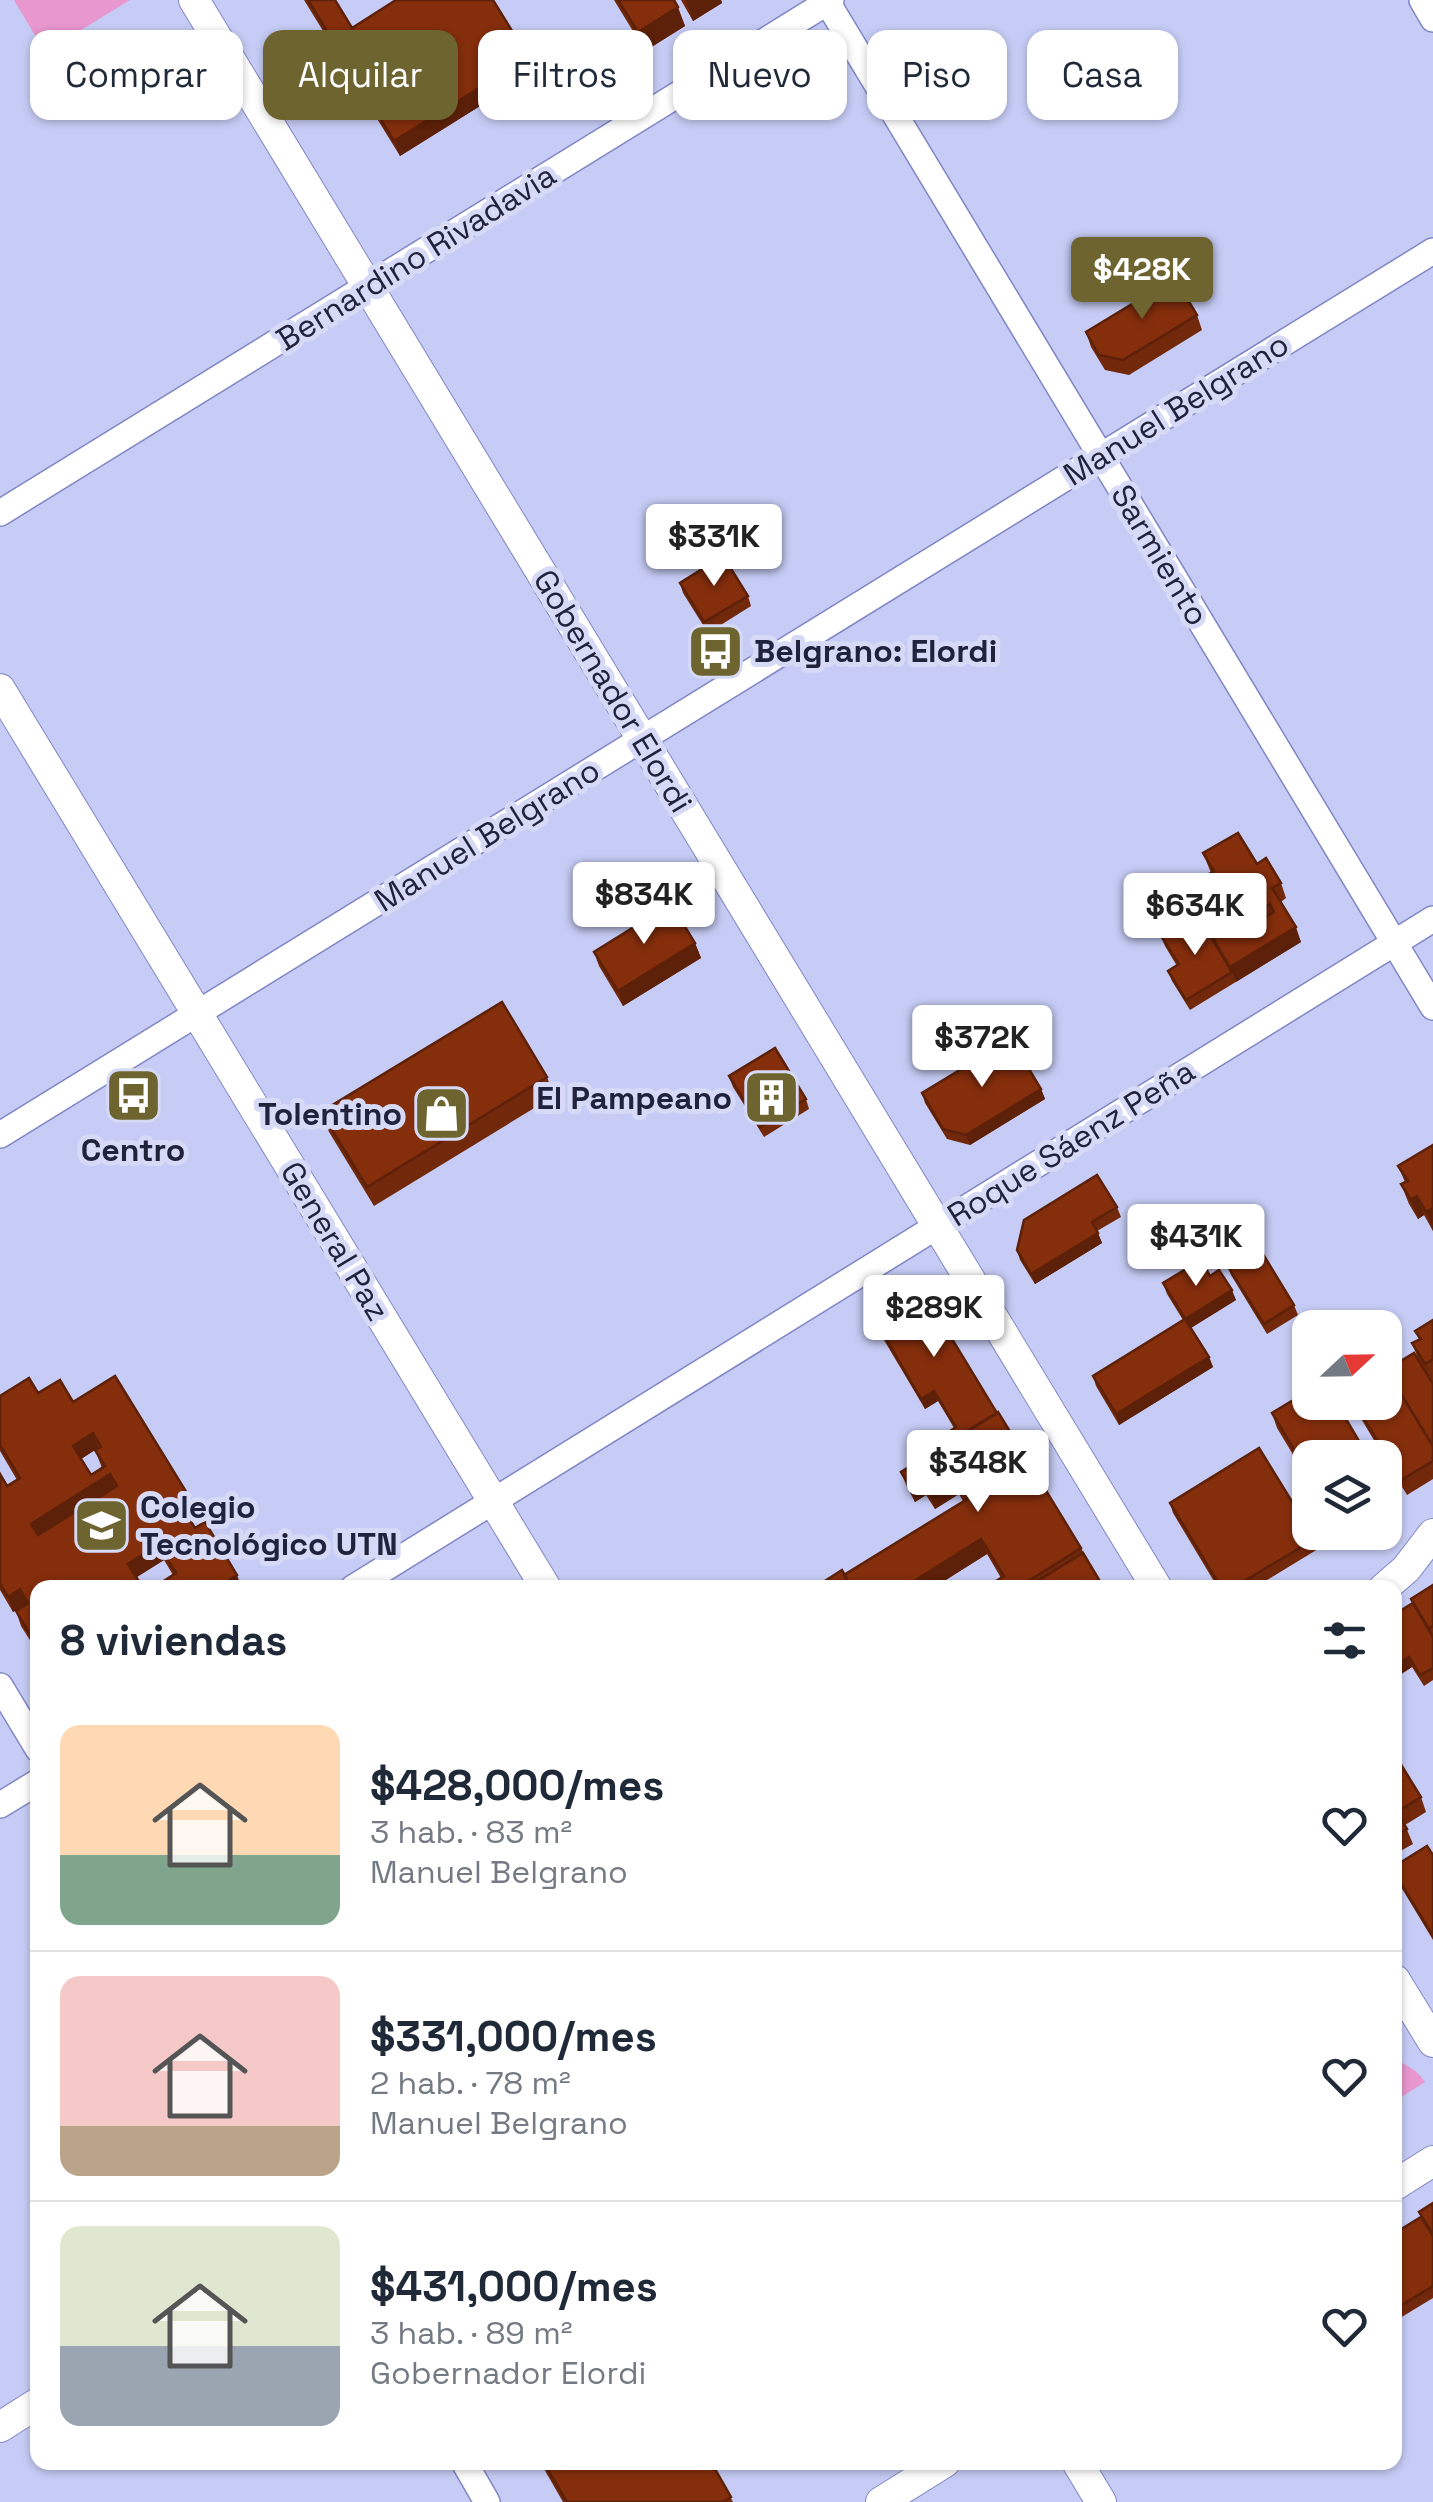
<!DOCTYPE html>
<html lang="es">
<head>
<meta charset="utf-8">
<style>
	body { margin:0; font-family:"Space Grotesk",sans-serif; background:#f2f2f3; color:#1f2937; height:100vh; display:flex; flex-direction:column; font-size:38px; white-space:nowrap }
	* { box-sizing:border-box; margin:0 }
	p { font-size:32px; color:#747a83 }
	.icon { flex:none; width:55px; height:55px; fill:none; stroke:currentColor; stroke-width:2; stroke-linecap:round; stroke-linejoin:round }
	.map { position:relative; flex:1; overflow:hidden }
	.side { position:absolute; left:30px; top:1580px; width:1372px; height:890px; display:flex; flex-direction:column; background:#fff; border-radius:20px; box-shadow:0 2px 8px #0004 }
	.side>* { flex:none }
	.hud { position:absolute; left:30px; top:30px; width:1375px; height:90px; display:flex; gap:20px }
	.needle { width:65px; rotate:68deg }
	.fabs { position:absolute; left:1292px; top:1310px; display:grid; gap:20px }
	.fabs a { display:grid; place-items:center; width:110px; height:110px; border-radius:20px; background:#fff; box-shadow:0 2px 8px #0004; font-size:50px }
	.price { position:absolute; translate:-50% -85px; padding:0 22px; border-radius:10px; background:#fff; color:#222; font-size:32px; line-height:65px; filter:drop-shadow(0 2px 5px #0008) }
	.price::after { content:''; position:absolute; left:50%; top:60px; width:30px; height:22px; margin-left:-15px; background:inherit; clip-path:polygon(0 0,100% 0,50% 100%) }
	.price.active { background:#6d6430; color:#fff }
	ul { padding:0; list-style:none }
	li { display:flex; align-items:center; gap:30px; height:250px; padding:0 30px }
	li+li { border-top:2px solid #e0e1e3 }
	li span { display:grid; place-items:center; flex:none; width:280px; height:200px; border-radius:20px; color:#555 }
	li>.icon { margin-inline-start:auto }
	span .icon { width:120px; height:120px; fill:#fffc; stroke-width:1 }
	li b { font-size:42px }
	h2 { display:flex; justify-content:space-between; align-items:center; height:120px; padding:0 30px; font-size:42px }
	.pill { padding:0 35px; border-radius:20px; background:#fff; box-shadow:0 2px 8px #0004; font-size:35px; line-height:90px }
	.pill.active { background:#6d6430; color:#fff }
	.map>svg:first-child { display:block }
	.green { fill:#e897cf }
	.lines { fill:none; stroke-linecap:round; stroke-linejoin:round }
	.minor-casing { stroke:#8086c5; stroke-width:28 }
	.tertiary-casing { stroke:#8086c5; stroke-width:32 }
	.minor { stroke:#fff; stroke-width:25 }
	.tertiary { stroke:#fff; stroke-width:30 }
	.wall { fill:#72280a; fill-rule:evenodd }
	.shaded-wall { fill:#5d2008 }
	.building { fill:#852e0c; stroke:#5d2008; stroke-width:2.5; fill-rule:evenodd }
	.labels { text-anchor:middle; stroke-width:10; stroke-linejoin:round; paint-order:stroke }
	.street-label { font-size:32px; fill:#21233d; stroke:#d6daf6 }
	.poi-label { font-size:32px; font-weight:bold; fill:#21233d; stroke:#d6daf6; text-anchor:start }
</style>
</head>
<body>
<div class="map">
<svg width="1433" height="2502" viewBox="0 0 1433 2502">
	<rect width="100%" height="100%" fill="#c6ccf5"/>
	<path class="green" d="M 14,0 L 130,0 L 45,52 Z
		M 1395,2055 C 1402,2067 1414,2065 1425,2082 L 1395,2101 Z"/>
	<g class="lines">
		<defs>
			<path id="minor" d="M 826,0 L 1433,1007
				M 1422,0 L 1433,19
				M 0,513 L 831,0
				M 0,1135 L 1433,251
				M 353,1588 L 1433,919
				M 0,1686 L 38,1749
				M 0,1805 L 38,1782
				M 464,2462 L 487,2502"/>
			<path id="tertiary" d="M 194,0 L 1157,1588
				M 0,689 L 546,1588
				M 1384,1588 L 1406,1569 L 1433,1534
				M 1395,1980 L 1433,2042
				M 1395,2185 L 1433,2161
				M 0,2427 L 38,2403
				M 1077,2462 L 1101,2502
				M 881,2502 L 945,2462"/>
		</defs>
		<use href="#minor" class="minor-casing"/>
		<use href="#tertiary" class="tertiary-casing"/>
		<use href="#minor" class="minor"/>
		<use href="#tertiary" class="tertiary"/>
	</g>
	<path class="wall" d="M 304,0 L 335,0 L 352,28 L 514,34 L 519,49 L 505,58 L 511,68 L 517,83 L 400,156 Z
		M 614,0 L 674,0 L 685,26 L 645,51 Z
		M 681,0 L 721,0 L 722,3 L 693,21 Z
		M 1197,315 L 1202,330 L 1129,375 L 1105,370 L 1091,347 L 1086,332 Z
		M 680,583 L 748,596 L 751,606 L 708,633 L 683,593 Z
		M 1203,853 L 1257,864 L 1281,883 L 1286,898 L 1281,902 L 1301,942 L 1190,1010 L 1172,981 L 1168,971 L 1177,966 L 1165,946 L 1161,936 L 1195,915 L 1189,905 L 1184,890 L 1211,873 Z
		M 695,943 L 701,958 L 623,1006 L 599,966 L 594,952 Z
		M 729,1076 L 806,1099 L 809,1109 L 764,1137 L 733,1087 Z
		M 547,1077 L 554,1096 L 374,1206 L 329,1132 L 321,1112 Z
		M 1041,1089 L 1045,1099 L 970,1145 L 947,1139 L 925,1103 L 922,1093 Z
		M 1433,1145 L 1433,1231 L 1424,1215 L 1418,1219 L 1409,1204 L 1401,1184 L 1405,1182 L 1398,1166 Z
		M 1117,1207 L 1121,1217 L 1097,1231 L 1102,1243 L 1035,1284 L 1020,1260 L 1017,1250 Z
		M 1227,1265 L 1294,1305 L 1298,1315 L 1267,1334 L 1231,1275 Z
		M 1210,1276 L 1236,1300 L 1191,1328 L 1209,1357 L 1213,1367 L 1119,1425 L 1096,1386 L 1093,1376 L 1183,1320 L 1167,1294 L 1163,1283 Z
		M 872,1314 L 1081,1548 L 1104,1588 L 985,1588 L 1001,1578 L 987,1554 L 933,1588 L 814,1588 L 844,1575 L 963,1501 L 959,1494 L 935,1509 L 926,1495 L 915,1502 L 907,1487 L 901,1472 L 953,1440 L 950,1431 L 954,1428 L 938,1401 L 925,1409 L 875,1325 Z
		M 1433,1320 L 1433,1479 L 1407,1495 L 1351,1402 L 1385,1402 L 1386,1370 L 1419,1361 L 1412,1343 L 1419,1340 L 1415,1331 Z
		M 38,1393 L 73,1402 L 195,1513 L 188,1517 L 195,1528 L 237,1575 L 173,1575 L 164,1560 L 136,1577 L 38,1588 L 38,1653 L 21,1626 L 16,1611 L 26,1604 L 13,1612 L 0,1590 L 0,1474 L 7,1486 L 17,1480 L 0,1451 L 0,1396 ZM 98,1448 L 95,1450 L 102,1468 L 91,1475 L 81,1459 Z
		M 1272,1413 L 1310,1458 L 1310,1511 L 1303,1499 L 1297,1484 L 1307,1478 L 1277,1428 Z
		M 1170,1503 L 1315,1539 L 1318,1549 L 1254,1588 L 1218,1588 L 1173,1513 Z
		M 1433,1585 L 1433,1680 L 1424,1686 L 1412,1667 L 1395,1678 L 1413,1603 L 1411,1599 Z
		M 1395,1755 L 1421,1797 L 1426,1812 L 1405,1825 L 1413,1844 L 1395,1854 Z
		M 1433,1855 L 1433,1940 L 1395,1877 L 1395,1866 Z
		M 1433,2203 L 1433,2298 L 1395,2321 L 1395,2233 L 1421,2217 L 1419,2212 Z
		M 540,2462 L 711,2462 L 733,2502 L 563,2502 Z"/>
	<path class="shaded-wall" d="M 688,0 L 721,0 L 722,3 L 693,21 L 686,1 Z
		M 678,7 L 685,26 L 645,51 L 638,32 Z
		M 511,68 L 517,83 L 400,156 L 394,141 Z
		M 1296,927 L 1301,942 L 1236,982 L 1230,967 Z
		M 695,943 L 701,958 L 623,1006 L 618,991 Z
		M 1041,1089 L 1045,1099 L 970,1145 L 966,1135 Z
		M 1417,1196 L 1424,1215 L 1418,1219 L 1411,1200 Z
		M 1433,1208 L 1433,1231 L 1426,1212 Z
		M 1098,1233 L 1102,1243 L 1035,1284 L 1031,1274 Z
		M 1232,1290 L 1236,1300 L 1189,1329 L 1185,1319 Z
		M 1209,1357 L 1213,1367 L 1119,1425 L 1116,1414 Z
		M 934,1391 L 938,1401 L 925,1409 L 921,1399 Z
		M 93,1433 L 98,1448 L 78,1461 L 73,1446 Z
		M 110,1474 L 115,1489 L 36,1539 L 31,1524 Z
		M 954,1479 L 959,1494 L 935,1509 L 930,1494 Z
		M 921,1480 L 926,1495 L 915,1502 L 910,1487 Z
		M 190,1498 L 195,1513 L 186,1519 L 180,1504 Z
		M 981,1539 L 987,1554 L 933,1588 L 903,1588 Z
		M 158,1545 L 164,1560 L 134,1579 L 128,1564 Z
		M 237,1575 L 242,1588 L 217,1588 Z
		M 20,1589 L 26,1604 L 13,1612 L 8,1597 Z
		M 1409,1657 L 1412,1667 L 1395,1678 L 1395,1665 Z"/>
	<path class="building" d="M 308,0 L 335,0 L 352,28 L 396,0 L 493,0 L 514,34 L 497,45 L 511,68 L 394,141 Z
		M 618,0 L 674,0 L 678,7 L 638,32 Z
		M 1175,278 L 1197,315 L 1123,360 L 1099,355 L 1086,332 Z
		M 723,556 L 748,596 L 704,622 L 680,583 Z
		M 1238,833 L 1257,864 L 1266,858 L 1281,883 L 1272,888 L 1296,927 L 1230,967 L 1184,890 L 1214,871 L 1203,853 ZM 1253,875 L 1257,883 L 1232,898 L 1227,891 ZM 1270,904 L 1274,912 L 1249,927 L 1245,919 Z
		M 671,904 L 695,943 L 618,991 L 594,952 Z
		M 1197,914 L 1232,972 L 1186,1000 L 1168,971 L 1179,964 L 1161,936 Z
		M 502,1002 L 547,1077 L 367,1187 L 321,1112 Z
		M 1011,1039 L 1041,1089 L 966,1135 L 943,1129 L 922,1093 Z
		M 775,1048 L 806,1099 L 760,1127 L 729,1076 Z
		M 1433,1145 L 1433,1208 L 1426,1212 L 1417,1196 L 1411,1200 L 1401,1184 L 1408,1181 L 1398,1166 Z
		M 1097,1175 L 1117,1207 L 1092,1222 L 1098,1233 L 1031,1274 L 1017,1250 L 1024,1220 Z
		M 1258,1246 L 1294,1305 L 1264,1324 L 1227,1265 Z
		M 1201,1260 L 1210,1276 L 1219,1270 L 1232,1290 L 1185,1319 L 1163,1283 Z
		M 909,1291 L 926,1296 L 997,1413 L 955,1439 L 950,1431 L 956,1427 L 934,1391 L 921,1399 L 872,1314 Z
		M 1185,1319 L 1209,1357 L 1116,1414 L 1093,1376 Z
		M 1433,1320 L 1433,1359 L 1425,1364 L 1412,1343 L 1421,1339 L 1415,1331 Z
		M 1414,1353 L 1433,1384 L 1433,1446 L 1386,1370 Z
		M 1385,1368 L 1433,1446 L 1433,1461 L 1401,1480 L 1354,1402 L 1385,1402 Z
		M 115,1376 L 190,1498 L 180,1504 L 195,1528 L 205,1522 L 237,1575 L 217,1588 L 153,1588 L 176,1573 L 158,1545 L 128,1564 L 143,1588 L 98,1588 L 96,1584 L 91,1588 L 38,1588 L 38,1641 L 35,1643 L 16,1611 L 28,1603 L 20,1589 L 8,1597 L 0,1584 L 0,1474 L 7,1486 L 20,1478 L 0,1445 L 0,1396 L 29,1378 L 38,1393 L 60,1380 L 73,1402 ZM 93,1433 L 101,1447 L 95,1450 L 105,1466 L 91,1475 L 73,1446 ZM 110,1474 L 117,1486 L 38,1535 L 31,1524 Z
		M 1310,1390 L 1310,1402 L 1336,1402 L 1369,1458 L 1310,1458 L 1310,1505 L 1297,1484 L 1310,1476 L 1272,1413 Z
		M 998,1412 L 1081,1548 L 1017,1588 L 985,1588 L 1004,1576 L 981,1539 L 903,1588 L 852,1588 L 844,1575 L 990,1485 L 984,1477 L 961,1491 L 954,1479 L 930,1494 L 921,1480 L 910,1487 L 901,1472 Z
		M 1259,1448 L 1315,1539 L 1234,1587 L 1219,1584 L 1170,1503 Z
		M 1083,1553 L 1104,1588 L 1040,1588 L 1036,1582 Z
		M 842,1570 L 852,1588 L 814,1588 Z
		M 1433,1585 L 1433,1626 L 1429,1629 L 1411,1599 Z
		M 1413,1603 L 1433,1637 L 1433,1668 L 1420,1675 L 1409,1657 L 1395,1665 L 1395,1614 Z
		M 1395,1755 L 1421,1797 L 1397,1812 L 1407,1829 L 1395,1836 Z
		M 1427,1846 L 1433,1855 L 1433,1936 L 1395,1874 L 1395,1866 Z
		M 1433,2203 L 1433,2234 L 1419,2212 Z
		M 1421,2217 L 1433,2236 L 1433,2286 L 1395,2309 L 1395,2233 Z
		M 543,2462 L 711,2462 L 731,2497 L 723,2502 L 567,2502 Z"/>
	<defs>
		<symbol id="bus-square" viewBox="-11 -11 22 22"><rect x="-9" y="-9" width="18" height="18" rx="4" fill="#6d6430" stroke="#d6daf6"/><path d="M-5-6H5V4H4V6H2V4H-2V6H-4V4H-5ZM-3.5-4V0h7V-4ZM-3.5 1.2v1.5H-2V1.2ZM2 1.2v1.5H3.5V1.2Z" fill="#fff"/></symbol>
		<symbol id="building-square" viewBox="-11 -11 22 22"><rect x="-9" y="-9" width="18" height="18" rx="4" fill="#6d6430" stroke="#d6daf6"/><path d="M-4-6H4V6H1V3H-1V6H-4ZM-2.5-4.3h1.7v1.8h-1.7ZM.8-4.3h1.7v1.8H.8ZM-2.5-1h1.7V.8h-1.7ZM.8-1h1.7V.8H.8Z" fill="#fff"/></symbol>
		<symbol id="shop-square" viewBox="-11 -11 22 22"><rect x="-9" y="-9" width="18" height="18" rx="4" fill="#6d6430" stroke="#d6daf6"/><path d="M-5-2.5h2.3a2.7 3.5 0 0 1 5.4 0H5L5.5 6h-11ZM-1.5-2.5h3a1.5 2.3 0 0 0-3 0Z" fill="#fff"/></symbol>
		<symbol id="school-square" viewBox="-11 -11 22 22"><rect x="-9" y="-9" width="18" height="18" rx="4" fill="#6d6430" stroke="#d6daf6"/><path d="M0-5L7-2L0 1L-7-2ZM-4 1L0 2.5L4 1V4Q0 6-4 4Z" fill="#fff"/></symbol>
	</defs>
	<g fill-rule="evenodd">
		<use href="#bus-square" x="684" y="620" width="63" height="63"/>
		<use href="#bus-square" x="102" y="1064" width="63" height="63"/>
		<use href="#building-square" x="740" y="1066" width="63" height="63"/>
		<use href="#shop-square" x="410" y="1082" width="63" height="63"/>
		<use href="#school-square" x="70" y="1494" width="63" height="63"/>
	</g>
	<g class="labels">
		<g class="street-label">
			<text transform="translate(416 257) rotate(-32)" y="11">Bernardino Rivadavia</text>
			<text transform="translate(1176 409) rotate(-32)" y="11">Manuel Belgrano</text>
			<text transform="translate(1160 555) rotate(59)" y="11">Sarmiento</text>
			<text transform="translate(613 691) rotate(59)" y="11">Gobernador Elordi</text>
			<text transform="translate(487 835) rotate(-32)" y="11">Manuel Belgrano</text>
			<text transform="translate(1071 1143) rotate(-32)" y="11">Roque Sáenz Peña</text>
			<text transform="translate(335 1241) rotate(59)" y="11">General Paz</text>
		</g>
		<g class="poi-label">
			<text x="754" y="662">Belgrano: Elordi</text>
			<text x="732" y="1109" text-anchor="end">El Pampeano</text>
			<text x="402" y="1125" text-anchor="end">Tolentino</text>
			<text x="133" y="1161" text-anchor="middle">Centro</text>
			<text x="140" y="1518">Colegio<tspan x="140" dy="37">Tecnológico UTN</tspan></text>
		</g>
	</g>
</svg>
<div class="fabs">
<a><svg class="needle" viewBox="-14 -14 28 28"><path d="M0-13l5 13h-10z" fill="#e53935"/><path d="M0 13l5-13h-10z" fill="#747a83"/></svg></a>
<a><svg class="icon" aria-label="layers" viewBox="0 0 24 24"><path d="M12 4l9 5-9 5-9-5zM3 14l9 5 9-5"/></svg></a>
</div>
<b class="price active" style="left:1142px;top:322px">$428K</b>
<b class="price" style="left:714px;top:589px">$331K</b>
<b class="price" style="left:644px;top:947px">$834K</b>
<b class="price" style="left:1195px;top:958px">$634K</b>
<b class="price" style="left:982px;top:1090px">$372K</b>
<b class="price" style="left:1196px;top:1289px">$431K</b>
<b class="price" style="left:934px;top:1360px">$289K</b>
<b class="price" style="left:978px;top:1515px">$348K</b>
<div class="hud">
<a class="pill">Comprar</a>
<a class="pill active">Alquilar</a>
<a class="pill">Filtros</a>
<a class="pill">Nuevo</a>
<a class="pill">Piso</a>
<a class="pill">Casa</a>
</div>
<section class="side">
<h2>8 viviendas<svg class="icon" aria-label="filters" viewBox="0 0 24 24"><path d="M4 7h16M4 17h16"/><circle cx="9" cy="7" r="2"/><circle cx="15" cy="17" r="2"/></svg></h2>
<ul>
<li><span style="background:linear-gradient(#ffd9b3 65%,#7fa58c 0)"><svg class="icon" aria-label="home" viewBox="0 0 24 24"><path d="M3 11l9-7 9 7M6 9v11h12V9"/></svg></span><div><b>$428,000/mes</b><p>3 hab. · 83 m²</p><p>Manuel Belgrano</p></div><svg class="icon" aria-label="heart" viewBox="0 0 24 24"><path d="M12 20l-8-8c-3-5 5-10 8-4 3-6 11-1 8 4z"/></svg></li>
<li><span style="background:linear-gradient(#f6c9c9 75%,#b9a48a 0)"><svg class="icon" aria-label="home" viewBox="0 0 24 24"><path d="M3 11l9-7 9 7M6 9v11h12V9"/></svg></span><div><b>$331,000/mes</b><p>2 hab. · 78 m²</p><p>Manuel Belgrano</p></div><svg class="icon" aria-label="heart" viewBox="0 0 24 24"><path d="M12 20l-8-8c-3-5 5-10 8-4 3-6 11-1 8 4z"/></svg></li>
<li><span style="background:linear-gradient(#dfe7d0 60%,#9aa5b1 0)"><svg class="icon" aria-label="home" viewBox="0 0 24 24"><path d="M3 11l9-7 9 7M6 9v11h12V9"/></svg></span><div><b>$431,000/mes</b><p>3 hab. · 89 m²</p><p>Gobernador Elordi</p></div><svg class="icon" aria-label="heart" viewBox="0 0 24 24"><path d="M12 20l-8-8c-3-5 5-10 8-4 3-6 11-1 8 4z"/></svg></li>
</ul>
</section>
</div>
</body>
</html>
